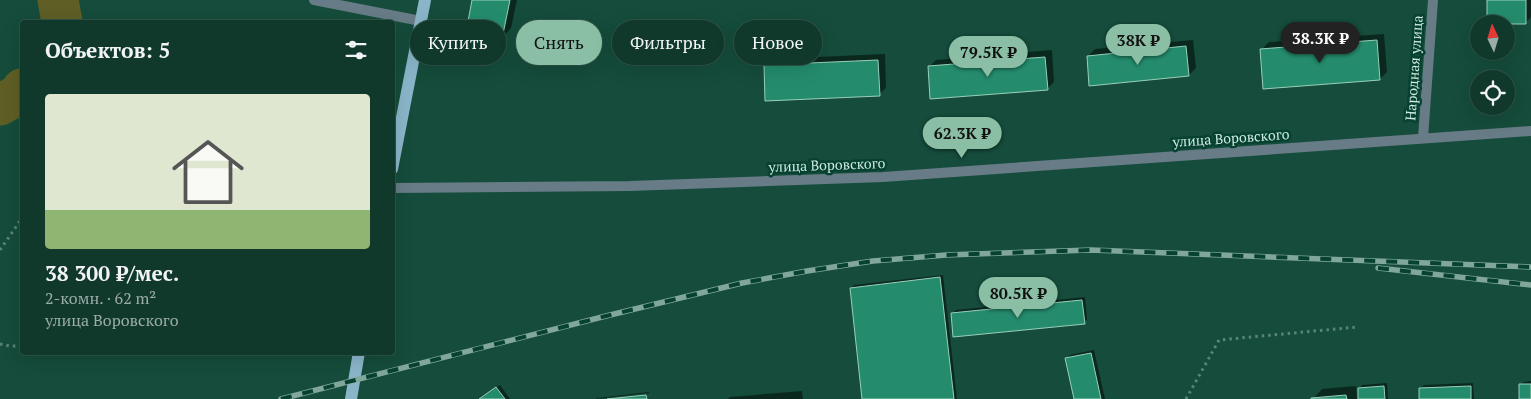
<!DOCTYPE html>
<html lang="ru">
<head>
<meta charset="utf-8">
<style>
	body { margin:0; font-family:"PT Serif",serif; background:#1e4438; color:#f1f3f6; height:100vh; display:flex; flex-direction:column; font-size:19px; white-space:nowrap }
	* { box-sizing:border-box; margin:0 }
	p { font-size:16px; color:#9caca9 }
	.icon { flex:none; width:28px; height:28px; fill:none; stroke:currentColor; stroke-width:2; stroke-linecap:round; stroke-linejoin:round }
	.map { position:relative; flex:1; overflow:hidden }
	.drawer { position:absolute; left:20px; top:20px; width:375px; height:335px; display:flex; flex-direction:column; background:#10392c; border-radius:5px; box-shadow:0 5px 20px #0002,0 0 0 1px #305348 }
	.drawer>* { flex:none }
	.banner { position:absolute; left:410px; top:20px; width:475px; height:45px; display:flex; gap:10px }
	.needle { width:32px; rotate:356deg }
	.fabs { position:absolute; left:1470px; top:15px; display:grid; gap:10px }
	.fabs a { display:grid; place-items:center; width:45px; height:45px; border-radius:50%; background:#10392c; box-shadow:0 5px 20px #0002,0 0 0 1px #305348; font-size:25px }
	.price { position:absolute; translate:-50% -42px; padding:0 11px; border-radius:18px; background:#8abfa5; color:#111; font-size:16px; line-height:32px; filter:drop-shadow(0 1px 2px #0008) }
	.price::after { content:''; position:absolute; left:50%; top:30px; width:15px; height:11px; margin-left:-8px; background:inherit; clip-path:polygon(0 0,100% 0,50% 100%) }
	.price.selected { background:#222; color:#fff }
	ul { padding:0; list-style:none }
	li { display:grid; align-content:center; gap:10px; height:265px; padding:0 25px }
	li+li { border-top:1px solid #305348 }
	li span { display:grid; place-items:center; height:155px; border-radius:5px; color:#555 }
	li>.icon { margin-inline-start:auto }
	span .icon { width:90px; height:90px; fill:#fffc; stroke-width:1 }
	li b { font-size:21px }
	h2 { display:flex; justify-content:space-between; align-items:center; height:60px; padding:0 25px; font-size:21px }
	.pill { padding:0 18px; border-radius:22px; background:#10392c; box-shadow:0 5px 20px #0002,0 0 0 1px #305348; font-size:18px; line-height:45px }
	.pill.selected { background:#8abfa5; color:#111 }
	.map>svg:first-child { display:block }
	.shadow { fill:#0007 }
	.lines { fill:none; stroke-linecap:round; stroke-linejoin:round }
	.river { stroke:#5e5e25; stroke-width:41 }
	.building { fill:#248c6d; stroke:#99cfba }
	.path { stroke:#588576; stroke-width:3; stroke-dasharray:2.5 4; stroke-linecap:butt }
	.lane { stroke:#677c86; stroke-width:10 }
	.street { stroke:#677c86; stroke-width:10 }
	.primary { stroke:#8ab5c9; stroke-width:12 }
	.rail-casing { stroke:#80a79a; stroke-width:5.5 }
	.rail { stroke:#064131; stroke-width:4; stroke-dasharray:11; stroke-linecap:butt }
	.labels { text-anchor:middle; stroke-width:5; stroke-linejoin:round; paint-order:stroke }
	.street-label { font-size:14px; fill:#cfeadf; stroke:#064131 }
</style>
</head>
<body>
<div class="map">
<svg width="1531" height="399" viewBox="0 0 1531 399">
	<rect width="100%" height="100%" fill="#154c3b"/>
	<path class="shadow" d="M 473,0 L 517,0 L 511,28 L 502,38 Z
		M 1488,0 L 1531,0 L 1531,17 L 1525,23 Z
		M 1384,34 L 1387,72 L 1380,79 L 1262,49 L 1269,42 Z
		M 1193,40 L 1196,68 L 1189,75 L 1088,56 L 1095,49 Z
		M 1052,50 L 1054,82 L 1048,88 L 929,67 L 936,60 Z
		M 885,54 L 886,88 L 879,94 L 765,66 L 772,59 Z
		M 943,275 L 957,399 L 864,399 L 851,288 L 854,285 Z
		M 1085,297 L 1087,319 L 1084,323 L 952,314 L 956,310 Z
		M 1094,350 L 1105,399 L 1075,399 L 1067,359 L 1070,355 Z
		M 1531,381 L 1531,399 L 1521,399 L 1520,385 L 1524,382 Z
		M 1387,383 L 1388,399 L 1360,399 L 1359,389 L 1362,385 Z
		M 1473,383 L 1474,399 L 1421,399 L 1420,388 L 1424,385 Z
		M 500,385 L 510,399 L 479,399 Z
		M 1356,386 L 1357,399 L 1313,399 L 1322,389 Z
		M 802,391 L 803,399 L 728,399 L 730,397 Z
		M 649,392 L 649,393 L 595,399 L 597,398 Z"/>
	<g class="lines">
		<path class="river" d="M 58,0 L 62,22
			M 0,105 L 19,94 L 22,89"/>
	</g>
	<path class="building" d="M 472,0 L 510,0 L 502,39 L 466,32 Z
		M 1487,0 L 1526,0 L 1526,24 L 1487,24 Z
		M 1377,40 L 1380,80 L 1263,89 L 1260,49 Z
		M 1186,46 L 1189,76 L 1089,86 L 1087,56 Z
		M 1045,57 L 1048,90 L 930,99 L 928,66 Z
		M 878,60 L 880,96 L 765,101 L 764,65 Z
		M 940,277 L 954,399 L 862,399 L 850,288 Z
		M 1082,300 L 1085,324 L 953,337 L 951,313 Z
		M 1091,353 L 1101,399 L 1074,399 L 1065,358 Z
		M 1519,384 L 1531,384 L 1531,399 L 1519,399 Z
		M 1384,386 L 1385,399 L 1358,399 L 1358,388 Z
		M 1471,386 L 1471,399 L 1419,399 L 1419,388 Z
		M 496,387 L 505,399 L 479,399 Z
		M 646,395 L 647,399 L 607,399 Z
		M 1346,395 L 1347,399 L 1311,399 L 1311,398 Z"/>
	<g class="lines">
		<path class="path" d="M 0,250 L 22,218
			M 0,344 L 10,346 L 22,346
			M 1186,399 L 1219,340 L 1357,327"/>
		<path class="lane" d="M 314,0 L 421,21"/>
		<path class="street" d="M 1423,138 L 1433,0
			M 392,188 L 630,186 L 883,177 L 1531,131"/>
		<path class="primary" d="M 392,169 L 425,0
			M 351,399 L 359,352"/>
		<defs>
			<path id="rail" d="M 1378,268 L 1531,285
				M 281,399 L 606,316 L 742,283 L 807,271 L 873,261 L 946,255 L 1091,250 L 1531,267"/>
		</defs>
		<use href="#rail" class="rail-casing"/>
		<use href="#rail" class="rail"/>
	</g>
	<g class="labels">
		<g class="street-label">
			<text transform="translate(1414 68) rotate(-86)" y="5">Народная улица</text>
			<text transform="translate(1231 138) rotate(-4)" y="5">улица Воровского</text>
			<text transform="translate(827 165) rotate(-2)" y="5">улица Воровского</text>
		</g>
	</g>
</svg>
<div class="fabs">
<a><svg class="needle" viewBox="-14 -14 28 28"><path d="M0-13l5 13h-10z" fill="#e53935"/><path d="M0 13l5-13h-10z" fill="#9caca9"/></svg></a>
<a><svg class="icon" aria-label="locate" viewBox="0 0 24 24"><circle cx="12" cy="12" r="6"/><path d="M12 2v4M12 18v4M2 12h4M18 12h4"/></svg></a>
</div>
<b class="price selected" style="left:1320px;top:64px">38.3K ₽</b>
<b class="price" style="left:1138px;top:66px">38K ₽</b>
<b class="price" style="left:988px;top:78px">79.5K ₽</b>
<b class="price" style="left:962px;top:159px">62.3K ₽</b>
<b class="price" style="left:1018px;top:319px">80.5K ₽</b>
<div class="banner">
<a class="pill">Купить</a>
<a class="pill selected">Снять</a>
<a class="pill">Фильтры</a>
<a class="pill">Новое</a>
</div>
<section class="drawer">
<h2>Объектов: 5<svg class="icon" aria-label="filters" viewBox="0 0 24 24"><path d="M4 7h16M4 17h16"/><circle cx="9" cy="7" r="2"/><circle cx="15" cy="17" r="2"/></svg></h2>
<ul>
<li><span style="background:linear-gradient(#dfe7d0 75%,#8fb573 0)"><svg class="icon" aria-label="home" viewBox="0 0 24 24"><path d="M3 11l9-7 9 7M6 9v11h12V9"/></svg></span><div><b>38 300 ₽/мес.</b><p>2-комн. · 62 m²</p><p>улица Воровского</p></div></li>
</ul>
</section>
</div>
</body>
</html>
